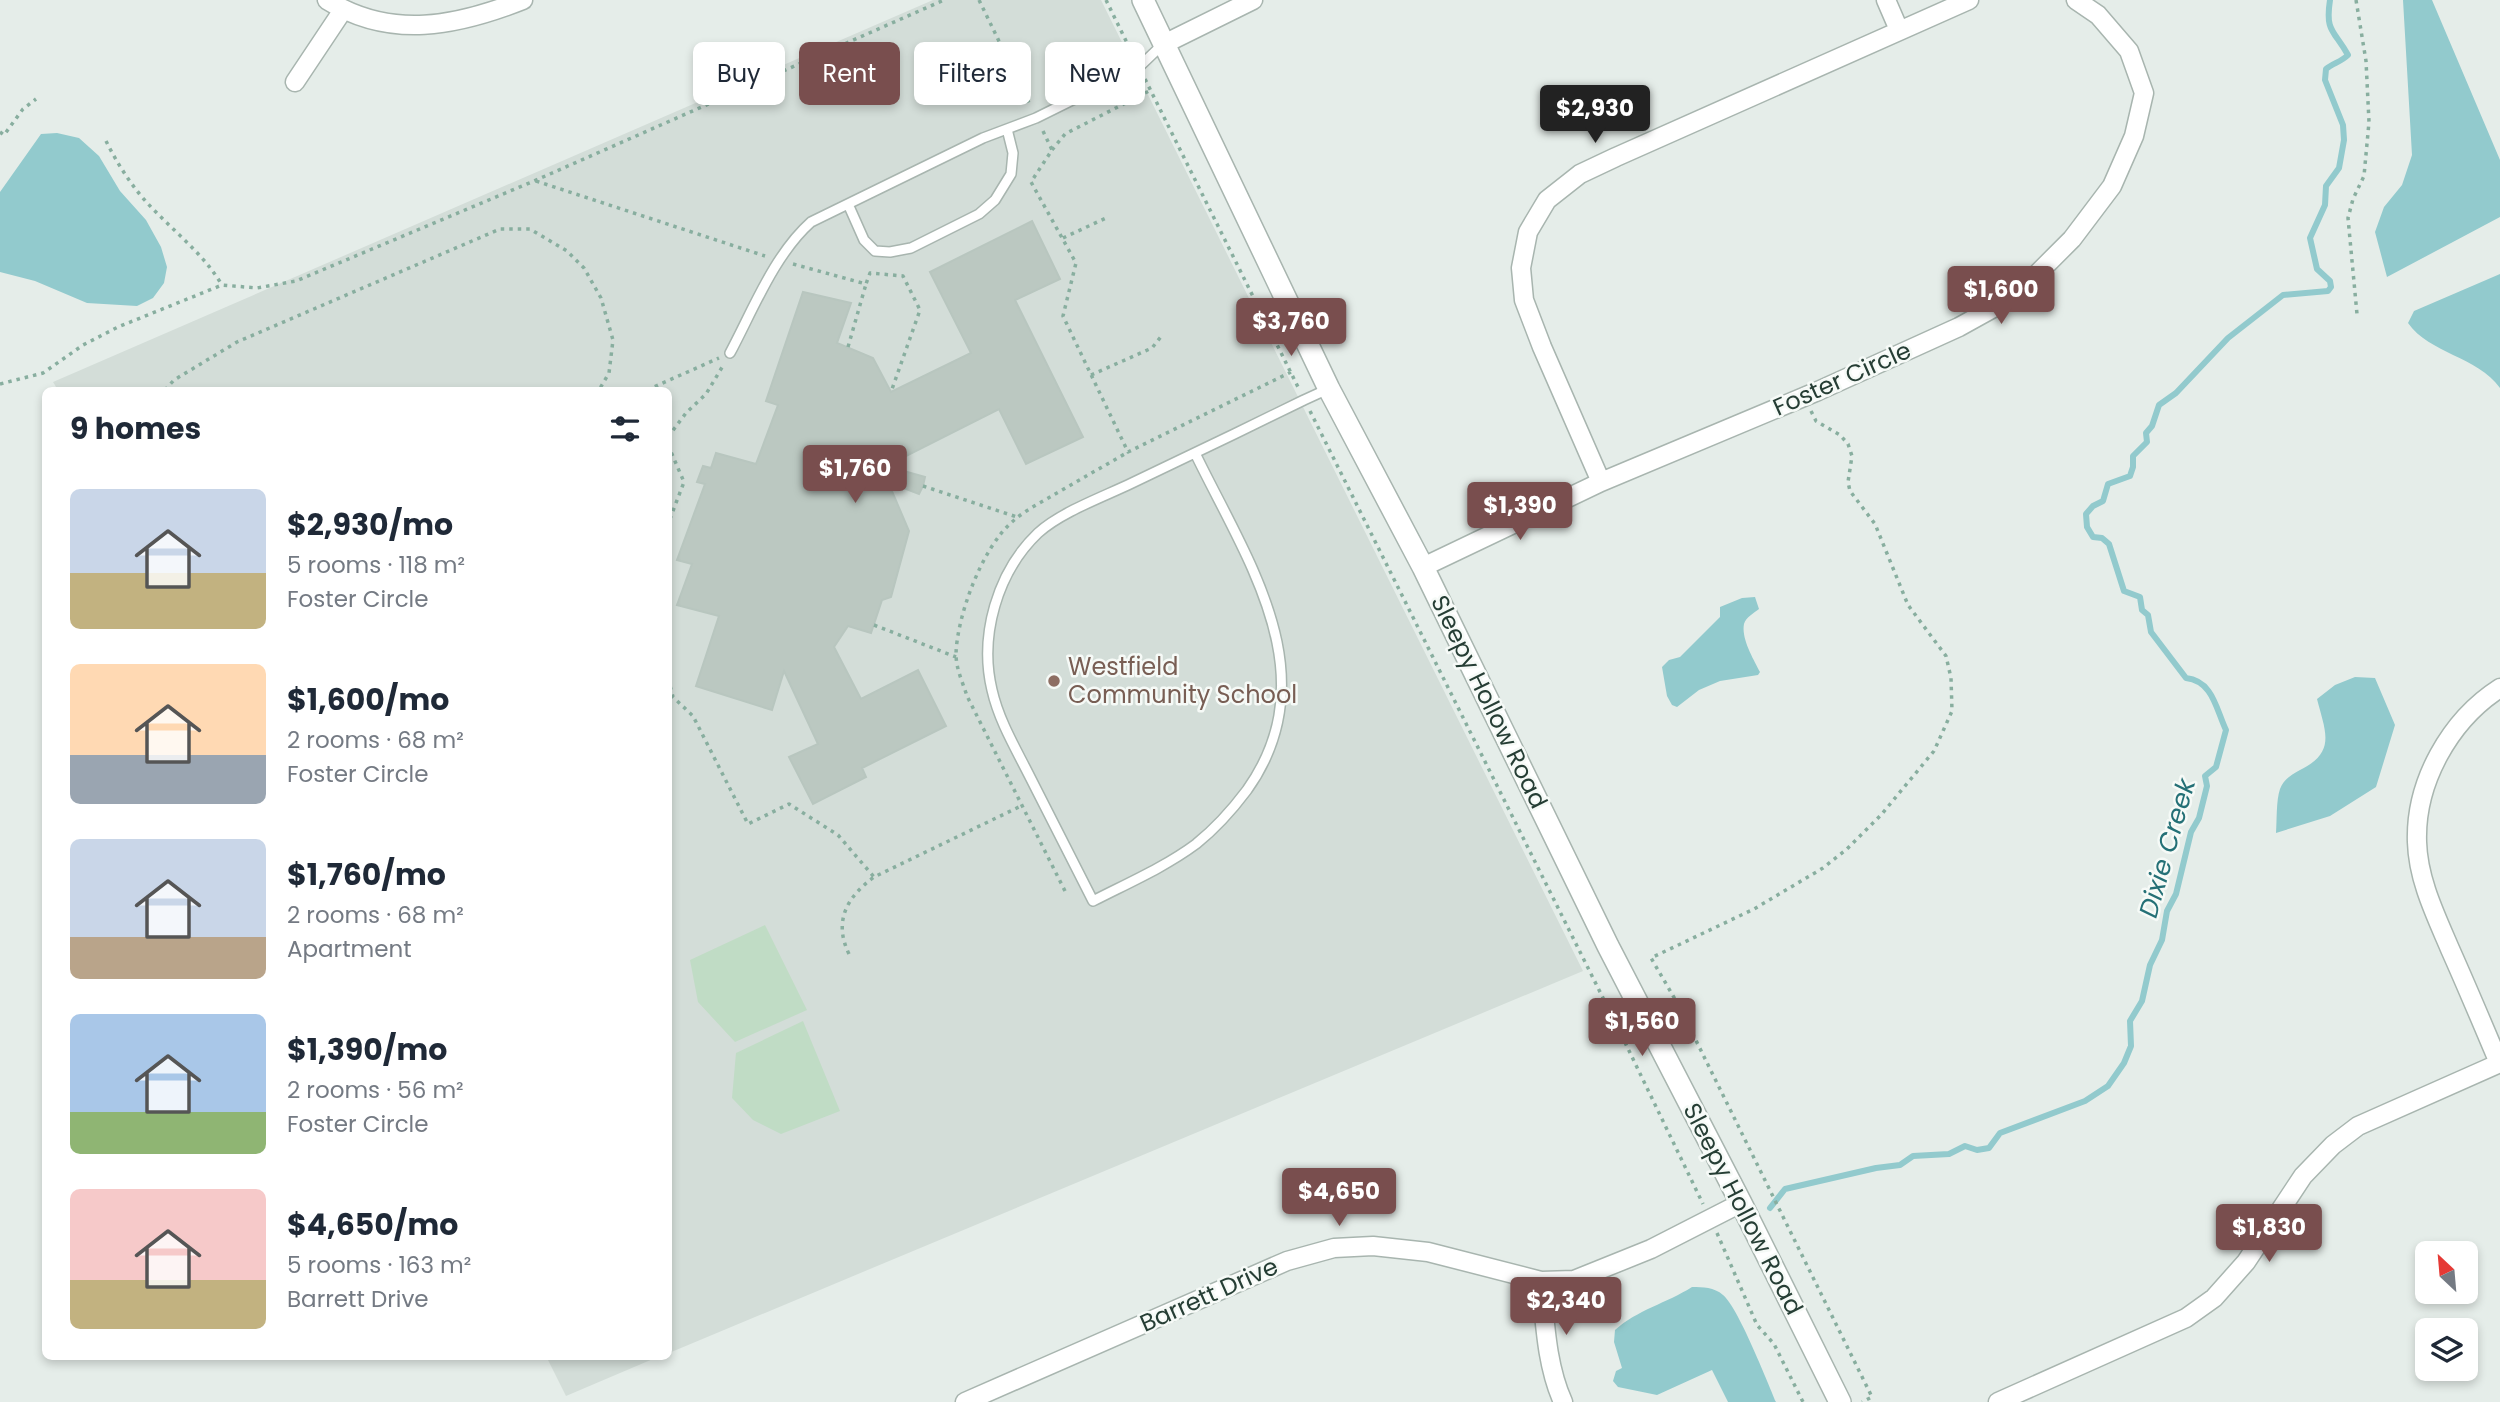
<!DOCTYPE html>
<html lang="en">
<head>
<meta charset="utf-8">
<style>
	body { margin:0; font-family:Poppins,sans-serif; background:#f6f6f7; color:#1f2937; height:100vh; display:flex; flex-direction:column; font-size:26px; white-space:nowrap }
	* { box-sizing:border-box; margin:0 }
	p { font-size:23px; color:#747a83 }
	.icon { flex:none; width:38px; height:38px; fill:none; stroke:currentColor; stroke-width:2; stroke-linecap:round; stroke-linejoin:round }
	.map { position:relative; flex:1; overflow:hidden }
	.side { position:absolute; left:42px; top:387px; width:630px; height:973px; display:flex; flex-direction:column; background:#fff; border-radius:10px; box-shadow:0 4px 10px #0003 }
	.side>* { flex:none }
	.top-card { position:absolute; left:693px; top:42px; width:665px; height:63px; display:flex; gap:14px }
	.needle { width:46px; rotate:334deg }
	.fabs { position:absolute; left:2415px; top:1241px; display:grid; gap:14px }
	.fabs a { display:grid; place-items:center; width:63px; height:63px; border-radius:10px; background:#fff; box-shadow:0 4px 10px #0003; font-size:35px }
	.price { position:absolute; translate:-50% -60px; padding:0 16px; border-radius:7px; background:#794e4e; color:#fff; font-size:23px; line-height:46px; filter:drop-shadow(0 2px 4px #0008) }
	.price::after { content:''; position:absolute; left:50%; top:42px; width:21px; height:16px; margin-left:-10px; background:inherit; clip-path:polygon(0 0,100% 0,50% 100%) }
	.price.active { background:#222; color:#fff }
	ul { padding:0; list-style:none }
	li { display:flex; align-items:center; gap:21px; height:175px; padding:0 28px }
	li span { display:grid; place-items:center; flex:none; width:196px; height:140px; border-radius:10px; color:#555 }
	li>.icon { margin-inline-start:auto }
	span .icon { width:84px; height:84px; fill:#fffc; stroke-width:1 }
	li b { font-size:30px }
	h2 { display:flex; justify-content:space-between; align-items:center; height:84px; padding:0 28px; font-size:30px }
	.pill { padding:0 24px; border-radius:10px; background:#fff; box-shadow:0 4px 10px #0003; font-size:24px; line-height:63px }
	.pill.active { background:#794e4e; color:#fff }
	.map>svg:first-child { display:block }
	.built { fill:#d3ddd8 }
	.green { fill:#c0dcc5 }
	.water { fill:#92cacd }
	.lines { fill:none; stroke-linecap:round; stroke-linejoin:round }
	.stream { stroke:#92cacd; stroke-width:6 }
	.building { fill:#bbc8c1; stroke:#b8c6bf; stroke-width:2 }
	.service-casing { stroke:#a8b5af; stroke-width:12 }
	.minor-casing { stroke:#a8b5af; stroke-width:21 }
	.tertiary-casing { stroke:#a8b5af; stroke-width:24 }
	.path { stroke:#88ae9f; stroke-width:3.5; stroke-dasharray:3.5 5; stroke-linecap:butt }
	.service { stroke:#fff; stroke-width:9 }
	.minor { stroke:#fff; stroke-width:18 }
	.tertiary { stroke:#fff; stroke-width:21 }
	.education-dot { fill:#8d6e63; stroke:#f6faf7; stroke-width:2.5 }
	.labels { text-anchor:middle; stroke-width:5; stroke-linejoin:round; paint-order:stroke }
	.street-label { font-size:24px; fill:#263e35; stroke:#f6faf7 }
	.education-label { font-size:24px; fill:#785e54; stroke:#f6faf7; text-anchor:start }
	.water-label { font-size:26px; font-style:italic; fill:#247076; stroke:#f6faf7 }
</style>
</head>
<body>
<div class="map">
<svg width="2500" height="1402" viewBox="0 0 2500 1402">
	<rect width="100%" height="100%" fill="#e5ede9"/>
	<path class="built" d="M 933,0 L 1101,0 L 1583,971 L 669,1353 L 668,390 L 58,390 L 53,382 Z
		M 546,1356 L 660,1356 L 566,1396 Z"/>
	<path class="green" d="M 765,925 L 807,1010 L 735,1042 L 698,1002 L 690,960 Z
		M 803,1021 L 840,1111 L 781,1134 L 753,1120 L 732,1098 L 736,1053 Z"/>
	<path class="water" d="M 2403,0 L 2432,0 L 2500,160 L 2500,217 L 2387,277 L 2375,232 L 2384,207 L 2402,185 L 2412,155 Z
		M 57,133 L 79,138 L 99,156 L 120,191 L 146,220 L 161,247 L 167,267 L 164,283 L 153,298 L 137,306 L 87,303 L 35,281 L 0,272 L 0,192 L 41,134 Z
		M 2500,274 L 2500,388 C 2477,356 2430,354 2408,323 L 2414,311 Z
		M 1755,597 L 1759,609 C 1754,613 1746,617 1744,624 C 1741,639 1754,660 1760,672 L 1758,675 L 1720,681 L 1699,690 L 1677,707 L 1672,705 L 1667,696 L 1662,667 L 1669,660 L 1680,657 L 1720,617 L 1720,607 L 1742,598 Z
		M 2355,677 L 2375,678 L 2395,725 L 2376,787 L 2330,816 L 2276,833 C 2277,820 2276,801 2280,789 C 2284,779 2291,775 2300,770 C 2337,752 2325,731 2317,699 L 2335,685 Z
		M 1692,1287 C 1703,1287 1714,1287 1723,1295 C 1738,1307 1767,1381 1776,1402 L 1728,1402 L 1712,1370 L 1657,1395 L 1618,1387 L 1613,1381 L 1616,1371 L 1622,1368 L 1614,1342 L 1615,1330 C 1637,1310 1667,1303 1692,1287 Z"/>
	<g class="lines">
		<path class="stream" d="M 1770,1208 L 1785,1189 L 1876,1168 L 1900,1165 L 1913,1156 L 1949,1154 L 1965,1146 L 1977,1150 L 1989,1148 L 2000,1133 L 2085,1101 L 2108,1086 L 2124,1063 L 2131,1046 L 2130,1021 L 2142,1001 L 2150,965 L 2162,940 L 2167,911 L 2176,894 L 2191,832 L 2199,818 L 2207,786 L 2205,776 L 2216,767 L 2226,730 C 2216,709 2213,681 2186,678 L 2151,632 L 2148,615 L 2142,610 L 2140,597 L 2124,591 L 2109,544 L 2102,538 L 2093,537 L 2087,527 L 2086,514 L 2093,506 L 2103,501 L 2108,484 L 2130,476 L 2133,467 L 2133,456 L 2147,442 L 2146,433 L 2152,426 L 2159,405 L 2176,393 L 2228,338 L 2283,295 L 2328,291 L 2331,287 L 2330,281 L 2317,269 L 2310,238 L 2325,205 L 2326,186 L 2339,168 L 2344,140 L 2343,125 L 2325,80 L 2326,69 C 2333,63 2341,62 2348,55 C 2334,30 2325,32 2330,0"/>
	</g>
	<path class="building" d="M 1032,221 L 1060,279 L 1015,300 L 1083,437 L 1026,464 L 999,409 L 886,466 L 925,477 L 923,486 L 919,494 L 888,482 L 909,531 L 891,597 L 882,600 L 871,633 L 848,626 L 834,647 L 861,699 L 918,670 L 946,726 L 862,768 L 866,777 L 813,804 L 789,757 L 818,744 L 784,671 L 772,710 L 696,686 L 719,616 L 677,605 L 692,564 L 677,560 L 705,484 L 697,482 L 703,466 L 711,468 L 716,453 L 756,464 L 778,405 L 766,401 L 803,292 L 851,303 L 837,343 L 873,358 L 891,392 L 971,353 L 930,272 Z"/>
	<g class="lines">
		<defs>
			<path id="service" d="M 848,204 L 864,240 L 875,251 L 890,252 L 911,248 L 979,214 L 995,200 L 1011,174 L 1013,153 L 1007,129
				M 730,353 C 753,310 774,255 811,222 L 983,138 L 1036,118 L 1139,67 L 1162,45
				M 1195,453 C 1246,559 1329,675 1247,790 C 1232,810 1216,828 1196,844 C 1165,867 1128,883 1093,901 C 1072,860 1051,818 1030,777 C 1016,749 999,721 992,690 C 979,636 997,572 1038,533 C 1061,512 1103,497 1132,483 C 1189,456 1247,428 1304,400 L 1328,389"/>
			<path id="minor" d="M 327,0 C 391,40 457,26 523,0
				M 1886,0 L 1899,30
				M 1164,44 L 1253,0
				M 295,82 L 343,10
				M 1601,482 L 1542,347 L 1524,300 L 1521,268 L 1528,232 L 1547,200 L 1580,174 L 1616,157 L 1969,0
				M 1423,567 L 1601,482 L 1818,391 L 1959,327 L 2015,296 L 2072,239 L 2112,186 L 2134,136 L 2144,93 L 2129,51 L 2098,15 L 2076,0
				M 2499,1063 C 2483,1025 2467,987 2450,949 C 2436,916 2418,880 2417,842 C 2415,782 2450,720 2500,688
				M 1541,1281 C 1545,1321 1546,1364 1563,1402
				M 965,1402 L 1287,1261 L 1334,1248 L 1373,1246 L 1428,1252 L 1541,1281 L 1574,1280 L 1651,1249 L 1741,1203
				M 1998,1402 L 2186,1318 L 2214,1298 L 2246,1262 L 2303,1176 L 2333,1145 L 2358,1126 L 2500,1063"/>
			<path id="tertiary" d="M 1143,0 L 1329,389 L 1423,567 L 1608,946 L 1741,1203 L 1840,1402"/>
		</defs>
		<use href="#service" class="service-casing"/>
		<use href="#minor" class="minor-casing"/>
		<use href="#tertiary" class="tertiary-casing"/>
		<path class="path" d="M 979,0 L 1030,105
			M 1106,0 L 1132,53
			M 2356,0 L 2366,61 L 2369,122 L 2364,176 L 2353,199 L 2348,218 L 2357,314
			M 1145,79 L 1299,389
			M 1043,131 L 1052,150 L 1031,182 L 1076,263 L 1063,316 L 1128,452 L 1291,372
			M 0,132 L 4,135 L 23,109 L 36,99
			M 106,141 C 118,165 134,190 153,209 C 177,234 204,255 222,285
			M 1052,150 L 1065,134 L 1151,90
			M 536,181 L 765,256
			M 1063,238 L 1106,218
			M 793,264 L 866,284 L 870,273 L 903,276 L 920,310 L 891,392
			M 848,347 L 866,284
			M 1091,375 L 1152,348 L 1163,334
			M 0,384 L 43,373 L 83,345 L 118,327 L 222,285 L 257,288 L 296,281 L 534,181 L 944,0
			M 165,390 L 174,380 L 237,342 L 500,229 L 530,229 L 567,251 L 584,268 L 601,298 L 613,340 L 609,373 L 599,390
			M 647,390 L 719,358
			M 1310,411 L 1619,1030 L 1703,1204
			M 1811,411 L 1816,421 L 1840,435 L 1848,444 L 1852,456 L 1848,482 L 1850,491 L 1875,524 L 1908,605 L 1946,656 L 1951,678 L 1952,711 L 1934,751 L 1881,815 L 1847,849 L 1823,868 L 1754,909 L 1651,958 L 1679,1006 L 1872,1397 L 1862,1402
			M 668,437 L 686,413 L 706,394 L 724,364
			M 668,445 L 684,482 L 668,524
			M 923,486 L 1017,517
			M 874,625 L 956,657
			M 668,678 L 673,697 L 693,716 L 748,824 L 789,804 L 838,835 L 874,877
			M 1065,891 L 967,696 C 963,683 956,669 956,654 C 957,616 982,548 1012,522 C 1025,510 1042,502 1057,493 C 1081,479 1104,466 1128,452
			M 849,954 C 833,921 847,897 874,877 L 1021,806
			M 1717,1233 L 1757,1325 L 1774,1344 L 1803,1402"/>
		<use href="#service" class="service"/>
		<use href="#minor" class="minor"/>
		<use href="#tertiary" class="tertiary"/>
	</g>
	<circle class="education-dot" cx="1054" cy="681" r="7"/>
	<g class="labels">
		<g class="street-label">
			<text transform="translate(1842 379) rotate(-24)" y="8">Foster Circle</text>
			<text transform="translate(1489 702) rotate(64)" y="8">Sleepy Hollow Road</text>
			<text transform="translate(1743 1209) rotate(63)" y="8">Sleepy Hollow Road</text>
			<text transform="translate(1209 1295) rotate(-24)" y="8">Barrett Drive</text>
		</g>
		<g class="education-label">
			<text x="1068" y="675">Westfield<tspan x="1068" dy="28">Community School</tspan></text>
		</g>
		<g class="water-label">
			<text transform="translate(2167 848) rotate(-74)" y="9">Dixie Creek</text>
		</g>
	</g>
</svg>
<div class="fabs">
<a><svg class="needle" viewBox="-14 -14 28 28"><path d="M0-13l5 13h-10z" fill="#e53935"/><path d="M0 13l5-13h-10z" fill="#747a83"/></svg></a>
<a><svg class="icon" aria-label="layers" viewBox="0 0 24 24"><path d="M12 4l9 5-9 5-9-5zM3 14l9 5 9-5"/></svg></a>
</div>
<b class="price active" style="left:1595px;top:145px">$2,930</b>
<b class="price" style="left:2001px;top:326px">$1,600</b>
<b class="price" style="left:1291px;top:358px">$3,760</b>
<b class="price" style="left:855px;top:505px">$1,760</b>
<b class="price" style="left:1520px;top:542px">$1,390</b>
<b class="price" style="left:1642px;top:1058px">$1,560</b>
<b class="price" style="left:1339px;top:1228px">$4,650</b>
<b class="price" style="left:2269px;top:1264px">$1,830</b>
<b class="price" style="left:1566px;top:1337px">$2,340</b>
<div class="top-card">
<a class="pill">Buy</a>
<a class="pill active">Rent</a>
<a class="pill">Filters</a>
<a class="pill">New</a>
</div>
<section class="side">
<h2>9 homes<svg class="icon" aria-label="filters" viewBox="0 0 24 24"><path d="M4 7h16M4 17h16"/><circle cx="9" cy="7" r="2"/><circle cx="15" cy="17" r="2"/></svg></h2>
<ul>
<li><span style="background:linear-gradient(#c9d6e8 60%,#c2b280 0)"><svg class="icon" aria-label="home" viewBox="0 0 24 24"><path d="M3 11l9-7 9 7M6 9v11h12V9"/></svg></span><div><b>$2,930/mo</b><p>5 rooms · 118 m²</p><p>Foster Circle</p></div></li>
<li><span style="background:linear-gradient(#ffd9b3 65%,#9aa5b1 0)"><svg class="icon" aria-label="home" viewBox="0 0 24 24"><path d="M3 11l9-7 9 7M6 9v11h12V9"/></svg></span><div><b>$1,600/mo</b><p>2 rooms · 68 m²</p><p>Foster Circle</p></div></li>
<li><span style="background:linear-gradient(#c9d6e8 70%,#b9a48a 0)"><svg class="icon" aria-label="home" viewBox="0 0 24 24"><path d="M3 11l9-7 9 7M6 9v11h12V9"/></svg></span><div><b>$1,760/mo</b><p>2 rooms · 68 m²</p><p>Apartment</p></div></li>
<li><span style="background:linear-gradient(#a9c7e8 70%,#8fb573 0)"><svg class="icon" aria-label="home" viewBox="0 0 24 24"><path d="M3 11l9-7 9 7M6 9v11h12V9"/></svg></span><div><b>$1,390/mo</b><p>2 rooms · 56 m²</p><p>Foster Circle</p></div></li>
<li><span style="background:linear-gradient(#f6c9c9 65%,#c2b280 0)"><svg class="icon" aria-label="home" viewBox="0 0 24 24"><path d="M3 11l9-7 9 7M6 9v11h12V9"/></svg></span><div><b>$4,650/mo</b><p>5 rooms · 163 m²</p><p>Barrett Drive</p></div></li>
</ul>
</section>
</div>
</body>
</html>
